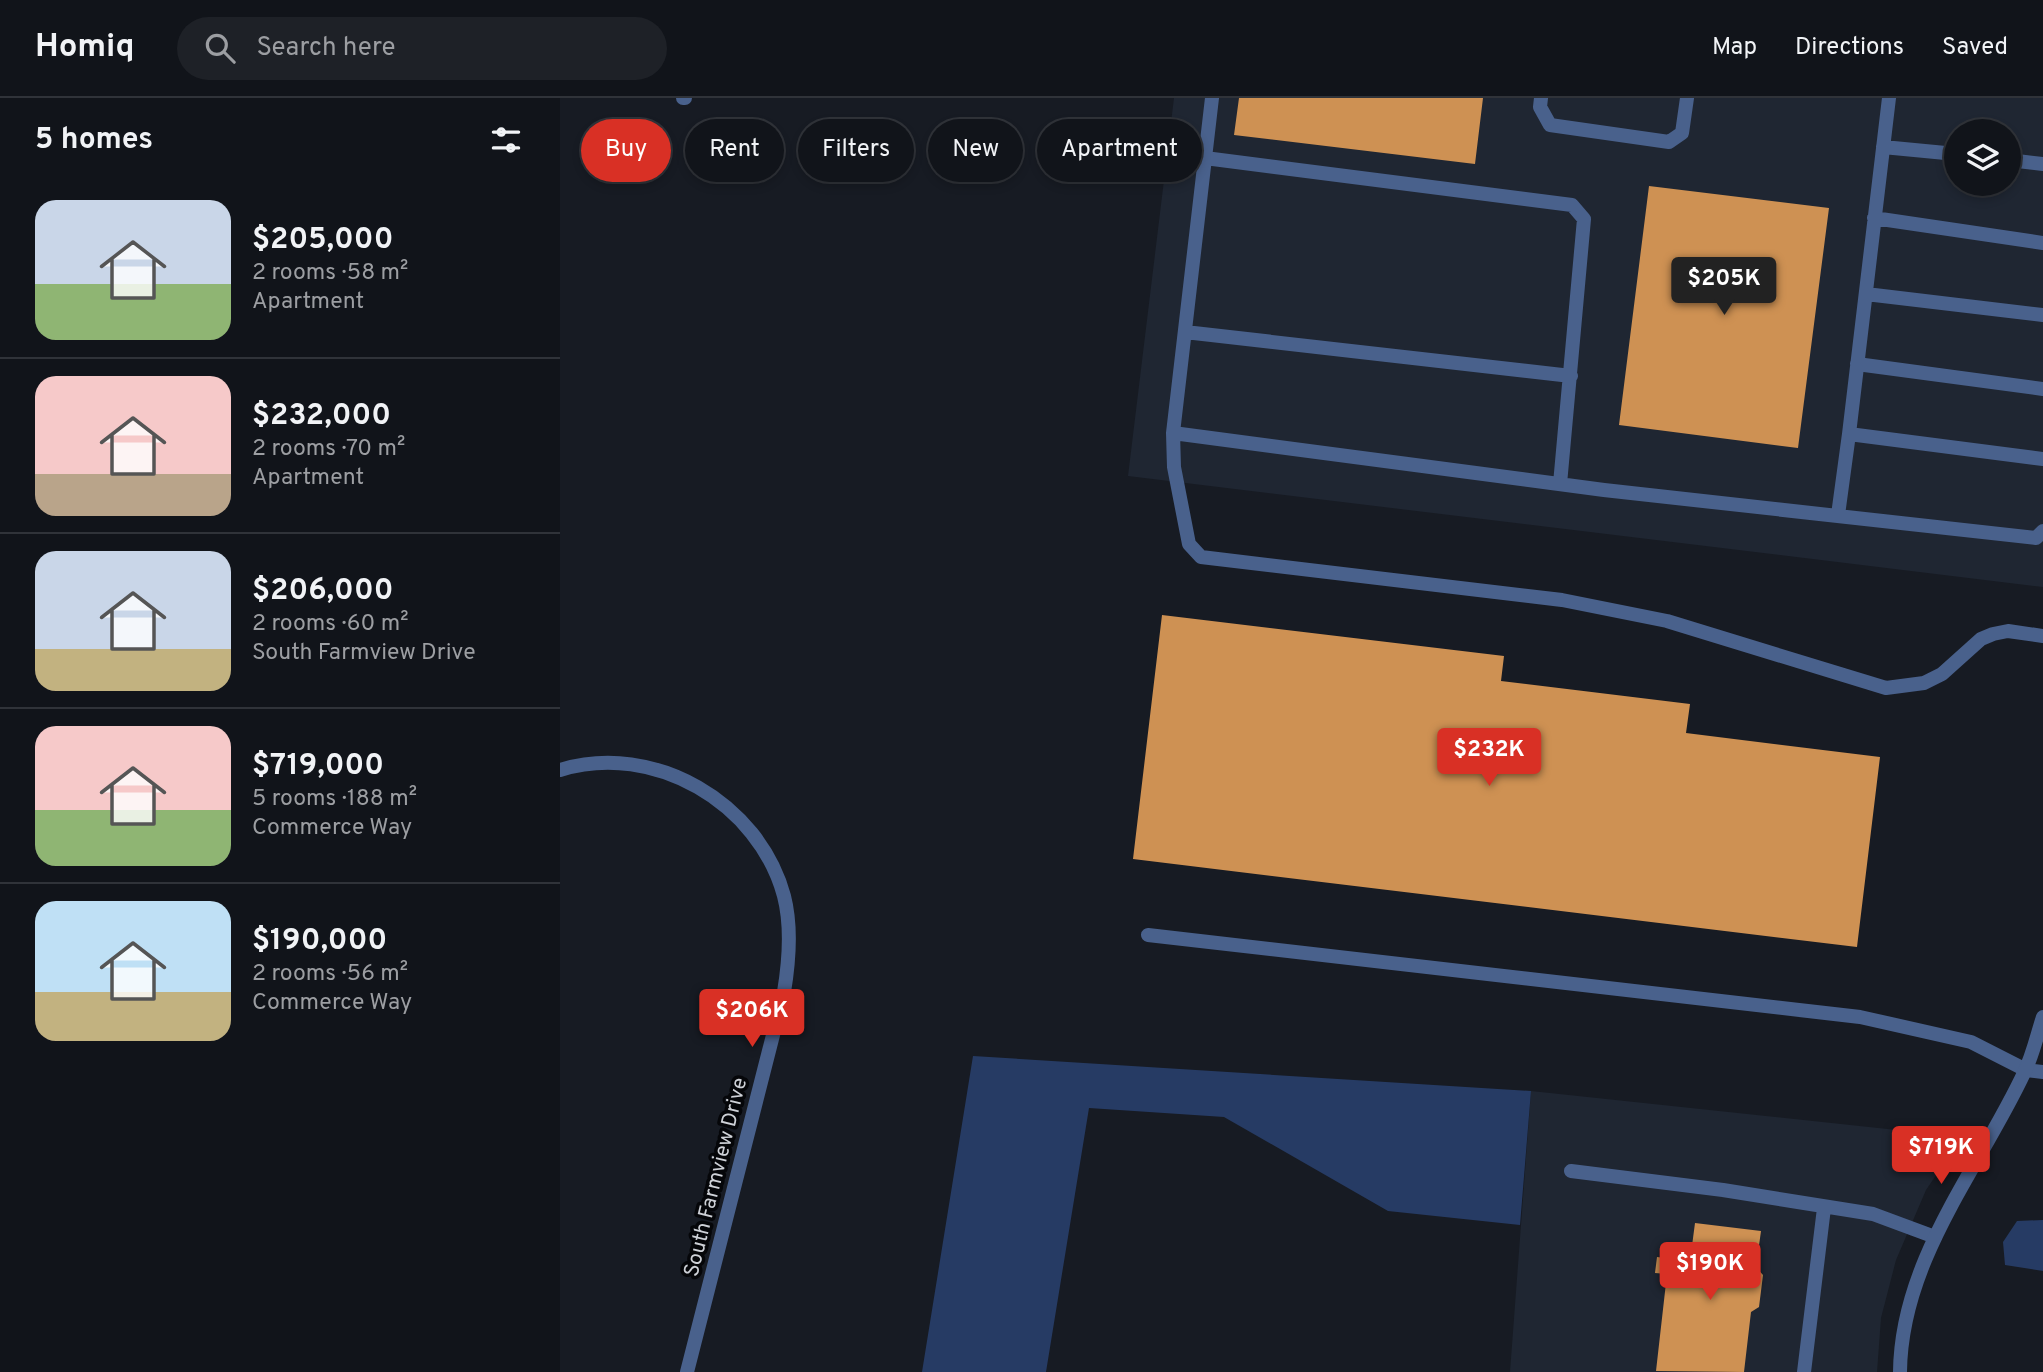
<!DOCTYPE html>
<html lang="en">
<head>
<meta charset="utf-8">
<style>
	body { margin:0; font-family:Overpass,sans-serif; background:#1e2127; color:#f1f3f6; height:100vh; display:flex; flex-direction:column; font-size:26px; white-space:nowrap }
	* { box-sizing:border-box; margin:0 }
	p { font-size:23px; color:#9c9ea2 }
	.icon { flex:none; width:38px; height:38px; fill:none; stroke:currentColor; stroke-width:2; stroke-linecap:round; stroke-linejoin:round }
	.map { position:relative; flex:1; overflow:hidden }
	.panel { display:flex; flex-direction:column; background:#11141a; width:560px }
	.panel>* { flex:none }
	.top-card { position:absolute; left:21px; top:21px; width:665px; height:63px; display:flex; gap:14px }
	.buttons { position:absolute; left:1384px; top:21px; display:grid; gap:14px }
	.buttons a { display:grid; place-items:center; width:77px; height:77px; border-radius:50%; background:#11141a; box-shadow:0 4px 10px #0003,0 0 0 2px #303339; font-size:35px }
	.price { position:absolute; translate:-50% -60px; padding:0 16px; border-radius:7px; background:#d93025; color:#fff; font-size:23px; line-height:46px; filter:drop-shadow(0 2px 4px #0008) }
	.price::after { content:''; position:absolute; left:50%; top:42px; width:21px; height:16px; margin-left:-10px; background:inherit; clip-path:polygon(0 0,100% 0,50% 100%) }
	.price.selected { background:#222; color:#fff }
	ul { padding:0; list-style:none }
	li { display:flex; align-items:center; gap:21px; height:175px; padding:0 35px }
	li+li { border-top:2px solid #303339 }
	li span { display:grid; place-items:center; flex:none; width:196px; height:140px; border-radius:21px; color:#555 }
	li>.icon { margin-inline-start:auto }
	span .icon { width:84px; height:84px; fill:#fffc; stroke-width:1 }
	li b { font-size:30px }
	h2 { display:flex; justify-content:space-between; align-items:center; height:84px; padding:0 35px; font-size:30px }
	.pill { padding:0 24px; border-radius:32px; background:#11141a; box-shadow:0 4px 10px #0003,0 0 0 2px #303339; font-size:24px; line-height:63px }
	.pill.selected { background:#d93025; color:#fff }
	header { display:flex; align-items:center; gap:42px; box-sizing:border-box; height:98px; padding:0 35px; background:#11141a; border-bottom:2px solid #303339 }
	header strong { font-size:33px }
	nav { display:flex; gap:38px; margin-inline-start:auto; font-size:24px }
	.search { width:490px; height:63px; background:#1e2127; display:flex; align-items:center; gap:18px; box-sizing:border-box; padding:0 24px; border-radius:38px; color:#9c9ea2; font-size:26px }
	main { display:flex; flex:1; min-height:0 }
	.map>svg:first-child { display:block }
	.built { fill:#1f2632; fill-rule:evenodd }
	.green { fill:#263b64 }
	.building { fill:#ce9153 }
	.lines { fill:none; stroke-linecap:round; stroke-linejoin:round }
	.lane { stroke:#49618c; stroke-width:14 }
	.street { stroke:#49618c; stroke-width:14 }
	.labels { text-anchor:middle; stroke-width:7; stroke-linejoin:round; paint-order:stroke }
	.street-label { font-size:21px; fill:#ced1d7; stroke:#050609 }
</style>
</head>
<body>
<header>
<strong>Homiq</strong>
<div class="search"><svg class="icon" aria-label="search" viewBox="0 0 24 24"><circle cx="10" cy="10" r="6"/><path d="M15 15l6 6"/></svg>Search here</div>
<nav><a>Map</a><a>Directions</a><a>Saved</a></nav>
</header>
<main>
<section class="panel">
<h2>5 homes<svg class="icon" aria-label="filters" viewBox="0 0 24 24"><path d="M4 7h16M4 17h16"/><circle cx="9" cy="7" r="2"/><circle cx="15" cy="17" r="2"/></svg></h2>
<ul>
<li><span style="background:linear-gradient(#c9d6e8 60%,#8fb573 0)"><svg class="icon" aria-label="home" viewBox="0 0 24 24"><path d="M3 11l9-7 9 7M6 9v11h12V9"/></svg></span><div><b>$205,000</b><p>2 rooms · 58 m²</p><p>Apartment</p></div></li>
<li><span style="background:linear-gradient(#f6c9c9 70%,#b9a48a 0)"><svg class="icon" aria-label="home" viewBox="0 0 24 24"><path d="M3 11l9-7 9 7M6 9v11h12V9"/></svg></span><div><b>$232,000</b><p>2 rooms · 70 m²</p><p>Apartment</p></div></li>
<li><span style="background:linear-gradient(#c9d6e8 70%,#c2b280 0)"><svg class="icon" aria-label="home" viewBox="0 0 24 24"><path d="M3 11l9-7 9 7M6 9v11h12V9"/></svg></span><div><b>$206,000</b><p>2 rooms · 60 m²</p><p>South Farmview Drive</p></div></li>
<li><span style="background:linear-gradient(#f6c9c9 60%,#8fb573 0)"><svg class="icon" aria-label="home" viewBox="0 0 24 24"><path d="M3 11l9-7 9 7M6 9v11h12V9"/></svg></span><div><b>$719,000</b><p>5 rooms · 188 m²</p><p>Commerce Way</p></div></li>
<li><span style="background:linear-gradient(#bfe0f5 65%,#c2b280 0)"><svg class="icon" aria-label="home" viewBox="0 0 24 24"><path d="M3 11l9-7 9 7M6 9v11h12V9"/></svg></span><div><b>$190,000</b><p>2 rooms · 56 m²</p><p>Commerce Way</p></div></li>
</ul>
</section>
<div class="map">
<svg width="1483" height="1274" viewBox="0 0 1483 1274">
	<rect width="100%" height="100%" fill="#171b23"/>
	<path class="built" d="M 614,0 L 1483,0 L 1483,489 L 568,378 ZM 1396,33 L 1449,33 L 1449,86 L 1396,86 Z
		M 971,993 L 1402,1039 L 1366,1092 L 1336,1162 L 1321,1220 L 1317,1274 L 950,1274 Z"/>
	<path class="green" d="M 413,958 L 971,993 L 960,1127 L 828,1113 L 664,1019 L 529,1010 L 486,1274 L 362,1274 Z
		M 1483,1122 L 1483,1173 L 1445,1167 L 1443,1144 L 1457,1123 Z"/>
	<path class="building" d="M 679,0 L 923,0 L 915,66 L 674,37 Z
		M 1089,88 L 1269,110 L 1238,350 L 1059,327 Z
		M 602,517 L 944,558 L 941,583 L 1130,606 L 1126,635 L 1320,659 L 1297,849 L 573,761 Z
		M 1135,1125 L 1201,1133 L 1196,1169 L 1203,1177 L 1199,1209 L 1191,1214 L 1184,1274 L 1096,1273 L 1107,1176 L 1095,1175 L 1097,1159 L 1130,1163 Z"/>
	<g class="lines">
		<path class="lane" d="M 123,0 L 125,0
			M 652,0 L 613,335 L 614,369 L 629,446 L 641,459 L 1002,502 L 1107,523 L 1326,590 L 1364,585 L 1382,576 L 1421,541 L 1433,536 L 1448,533 L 1483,538
			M 981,0 L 980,9 L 990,27 L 1109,44 L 1122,35 L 1127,0
			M 1329,0 L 1289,336 L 1483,361
			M 1323,49 L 1396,56
			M 645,60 L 1012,107 L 1024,121 L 1000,386
			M 1449,62 L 1483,66
			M 1314,120 L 1483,145
			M 1306,196 L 1483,217
			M 625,234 L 1011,278
			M 1297,266 L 1483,291
			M 613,335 L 1044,392 L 1476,440 L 1483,433
			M 1278,417 L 1289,336
			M 588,837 L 1300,919 L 1411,944 L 1466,972 L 1483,974
			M 1011,1073 L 1163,1092 L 1313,1116 L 1375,1139
			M 1244,1274 L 1264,1110"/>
		<path class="street" d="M 0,672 C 94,643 199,705 224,798 C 232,829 229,864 224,894 L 127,1274
			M 1340,1274 C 1341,1162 1419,1071 1464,975 C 1473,957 1477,937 1483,919"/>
	</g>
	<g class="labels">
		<g class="street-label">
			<text transform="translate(155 1079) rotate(-76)" y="7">South Farmview Drive</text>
		</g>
	</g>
</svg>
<div class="buttons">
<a><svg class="icon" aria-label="layers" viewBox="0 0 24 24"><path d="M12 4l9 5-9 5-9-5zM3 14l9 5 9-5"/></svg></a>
</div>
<b class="price selected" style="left:1164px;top:219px">$205K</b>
<b class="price" style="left:929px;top:690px">$232K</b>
<b class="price" style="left:192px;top:951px">$206K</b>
<b class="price" style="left:1381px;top:1088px">$719K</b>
<b class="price" style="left:1150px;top:1204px">$190K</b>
<div class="top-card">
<a class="pill selected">Buy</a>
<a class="pill">Rent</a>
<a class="pill">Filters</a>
<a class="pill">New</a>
<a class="pill">Apartment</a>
</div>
</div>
</main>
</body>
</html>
